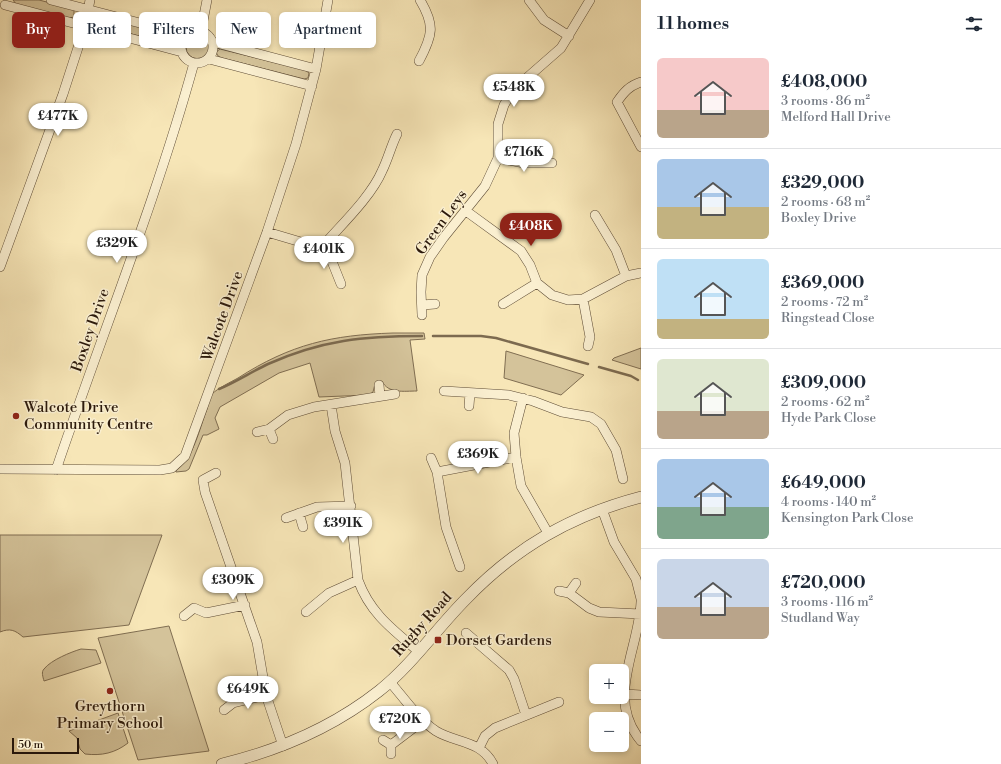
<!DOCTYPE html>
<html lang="en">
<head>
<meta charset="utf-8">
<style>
	body { margin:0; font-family:"Libre Bodoni",serif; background:#f6f6f7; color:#1f2937; height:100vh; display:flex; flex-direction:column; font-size:15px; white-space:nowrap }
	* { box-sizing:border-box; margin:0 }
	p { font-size:13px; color:#747a83 }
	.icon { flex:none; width:22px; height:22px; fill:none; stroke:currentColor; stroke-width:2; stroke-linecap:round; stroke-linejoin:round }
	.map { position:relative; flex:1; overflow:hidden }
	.details { display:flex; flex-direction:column; background:#fff; width:360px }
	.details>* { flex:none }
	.top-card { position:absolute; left:12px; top:12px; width:380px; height:36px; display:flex; gap:8px }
	.buttons { position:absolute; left:589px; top:664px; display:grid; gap:8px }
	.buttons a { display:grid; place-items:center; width:40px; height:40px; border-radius:6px; background:#fff; box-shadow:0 2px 6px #0003; font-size:20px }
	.scale { position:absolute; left:12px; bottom:10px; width:67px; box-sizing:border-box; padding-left:4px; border:2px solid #2b190b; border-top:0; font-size:11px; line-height:14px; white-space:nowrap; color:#2b190b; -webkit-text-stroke:3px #faefd0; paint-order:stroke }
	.price { position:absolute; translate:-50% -34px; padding:0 9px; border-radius:14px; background:#fff; color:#222; font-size:13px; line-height:26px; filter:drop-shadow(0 1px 2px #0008) }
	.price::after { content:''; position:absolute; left:50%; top:24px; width:12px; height:9px; margin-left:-6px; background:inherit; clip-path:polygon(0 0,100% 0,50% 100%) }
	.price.active { background:#8f2418; color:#fff }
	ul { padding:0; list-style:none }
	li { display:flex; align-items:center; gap:12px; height:100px; padding:0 16px }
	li+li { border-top:1px solid #e0e1e3 }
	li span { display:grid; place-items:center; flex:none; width:112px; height:80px; border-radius:6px; color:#555 }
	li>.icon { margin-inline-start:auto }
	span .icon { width:48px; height:48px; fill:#fffc; stroke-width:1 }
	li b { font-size:17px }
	h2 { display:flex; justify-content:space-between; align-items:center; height:48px; padding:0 16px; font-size:17px }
	.pill { padding:0 14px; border-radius:6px; background:#fff; box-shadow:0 2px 6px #0003; font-size:14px; line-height:36px }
	.pill.active { background:#8f2418; color:#fff }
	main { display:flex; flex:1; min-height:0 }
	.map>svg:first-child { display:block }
	.green { fill:#d4c39a; stroke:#806e52 }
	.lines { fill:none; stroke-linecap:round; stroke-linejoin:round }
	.stream { stroke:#7c6a4f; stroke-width:2.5 }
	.minor-casing { stroke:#5e4c36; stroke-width:10 }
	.tertiary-casing { stroke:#5e4c36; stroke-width:12 }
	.minor { stroke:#faefd0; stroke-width:9 }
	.tertiary { stroke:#faefd0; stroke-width:11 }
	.poi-dot { fill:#8f2418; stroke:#faefd0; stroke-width:1.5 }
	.labels { text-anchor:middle; stroke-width:3; stroke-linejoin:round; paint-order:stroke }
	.street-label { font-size:15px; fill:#2b190b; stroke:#faefd0 }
	.poi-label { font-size:15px; fill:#2b190b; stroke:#faefd0; text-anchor:start }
</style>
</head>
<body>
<main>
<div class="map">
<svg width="641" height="764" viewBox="0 0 641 764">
	<rect width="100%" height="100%" fill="#f7e6b7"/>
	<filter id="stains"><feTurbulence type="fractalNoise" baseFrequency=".005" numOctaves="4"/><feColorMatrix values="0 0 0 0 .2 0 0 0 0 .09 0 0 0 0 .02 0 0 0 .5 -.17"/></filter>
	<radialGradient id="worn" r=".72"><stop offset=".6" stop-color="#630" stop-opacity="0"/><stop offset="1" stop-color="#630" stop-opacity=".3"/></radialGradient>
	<path class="green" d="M 13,0 L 39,0 L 74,9 L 74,17 L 69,18 L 16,4 Z
		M 102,17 L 175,36 L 178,39 L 177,43 L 173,45 L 101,26 L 98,23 L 99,18 Z
		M186 47a12 12 0 1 1 24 0a12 12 0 1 1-24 0Z
		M 220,49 L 305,70 L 309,73 L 308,78 L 304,79 L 222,58 L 218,56 L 216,52 Z
		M 393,333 L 424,333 L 425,339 L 410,340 L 417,391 C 404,391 388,394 382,381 L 375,384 L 373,392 L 369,395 L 319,397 L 310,363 L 279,373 L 220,407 L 215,418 L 219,429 L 207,435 L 203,435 L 189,469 L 186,471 L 176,472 L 176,470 C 193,460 200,427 207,409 C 208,404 210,398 212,394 C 218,388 231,382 238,378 C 291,344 332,335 393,333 Z
		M 641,348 L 641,369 L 612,360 L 614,358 Z
		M 506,351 L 584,375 L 561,395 L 504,378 Z
		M 0,535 L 162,535 L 129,625 L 23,637 C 15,630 10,628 0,632 Z
		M 169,626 L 209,751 L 138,760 L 98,638 Z
		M 81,649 L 96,650 L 101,663 L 44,681 C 43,677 41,672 44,669 C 51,660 71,652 81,649 Z
		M 118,713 L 128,743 C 115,753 102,756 85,754 L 80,749 L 77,738 L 69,731 Z"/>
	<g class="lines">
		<path class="stream" d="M 433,336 L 481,336 L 496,338 L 588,364
			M 599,367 L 631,376 L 638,380
			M 219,389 C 236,382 251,372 268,364 C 322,340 364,336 422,336"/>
		<defs>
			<path id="minor" d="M 51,0 L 186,35
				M 529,0 L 544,20 L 569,36
				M 5,5 L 182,52
				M181 47a16 16 0 1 1 32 0a16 16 0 1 1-32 0Z
				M 201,31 L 207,0
				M 213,42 L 316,69
				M 209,59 L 312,86
				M 419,61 C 433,35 435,25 420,0
				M 641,82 C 629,86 624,92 617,102 L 641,147
				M 498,158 L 524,163 L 552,163
				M 466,211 L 521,251 L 530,265 L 537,283 L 552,295 L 568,300 L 583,299 L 626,276 L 641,273
				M 595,215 L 616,250 L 626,276
				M 267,232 L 321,248 C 340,226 371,197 382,171 C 388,159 391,146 397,134
				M 321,248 L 331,259 L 341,284
				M 0,267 L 63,94 L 85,26 L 90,0
				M 583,299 L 590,337 L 588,346
				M 503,304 L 537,283
				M 422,305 L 435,304
				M 422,315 L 421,292 L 422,275 L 430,257 L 444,237 L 485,186 L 498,158 L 498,124 L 504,105 L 513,90 L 561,48 L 590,0
				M 379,385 L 380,396
				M 444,391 L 509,395 L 533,401 L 562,412 L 591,417 L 601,424 L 616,450 L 623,479
				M 523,398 L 514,433 L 516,457 L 521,486 L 548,533
				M 331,405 L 335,431 L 345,463 L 358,580 C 370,613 392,629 418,651
				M 469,406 L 470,393
				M 269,429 L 273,439
				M 257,432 L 269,429 L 288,415 L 314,407 L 395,394
				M 431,458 L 437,472 L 446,527 L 460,567
				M 0,469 L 160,470 L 172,468 L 185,456 L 267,232 L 296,144 L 316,69 L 328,0
				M 56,470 C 102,334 156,201 194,63
				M 437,472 L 516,457
				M 216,473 L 203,480 L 205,492 L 257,642 L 266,695 L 283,746
				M 602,509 L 614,542 L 636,579 L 641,599
				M 299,513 L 303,527
				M 286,518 L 317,507 L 351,506
				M 576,583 L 569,593 L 589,608 L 599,612 L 641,614
				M 559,591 L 569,593
				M 641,602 C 639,650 605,698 641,741
				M 306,612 L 329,593 L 358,580
				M 184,616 L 194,608 L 206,613 L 245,605
				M 466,633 L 509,670 L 514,679 L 526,715
				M 390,682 C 404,698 418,719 436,731 C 455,743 481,740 493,764
				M 625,694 L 641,695
				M 224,710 L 233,703 L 266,695
				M 383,740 L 391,745 L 391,754
				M 391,745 L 424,720
				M 479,748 L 485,736 L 495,728 L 559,702"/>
			<path id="tertiary" d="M 222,764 C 280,750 332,728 379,691 C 412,665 437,628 466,599 C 516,547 572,515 641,497"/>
		</defs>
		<use href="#minor" class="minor-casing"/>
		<use href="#tertiary" class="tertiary-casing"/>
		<use href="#minor" class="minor"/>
		<use href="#tertiary" class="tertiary"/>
	</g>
	<g class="poi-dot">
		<circle cx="16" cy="416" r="4"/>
		<rect x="434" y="636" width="8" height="8" rx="2"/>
		<circle cx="110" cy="691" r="4"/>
	</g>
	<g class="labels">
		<g class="street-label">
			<text transform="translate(441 222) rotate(-54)" y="5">Green Leys</text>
			<text transform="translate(222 316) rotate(-70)" y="5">Walcote Drive</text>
			<text transform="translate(90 330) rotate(-71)" y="5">Boxley Drive</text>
			<text transform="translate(422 624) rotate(-48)" y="5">Rugby Road</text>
		</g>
		<g class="poi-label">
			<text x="24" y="412">Walcote Drive<tspan x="24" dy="17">Community Centre</tspan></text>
			<text x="446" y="645">Dorset Gardens</text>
			<text x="110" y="711" text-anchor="middle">Greythorn<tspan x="110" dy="17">Primary School</tspan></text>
		</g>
	</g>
	<rect width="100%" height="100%" filter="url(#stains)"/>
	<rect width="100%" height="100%" fill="url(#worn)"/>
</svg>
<div class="buttons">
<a>+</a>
<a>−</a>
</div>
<div class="scale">50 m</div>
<b class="price" style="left:514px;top:108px">£548K</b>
<b class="price" style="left:58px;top:137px">£477K</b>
<b class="price" style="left:524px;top:173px">£716K</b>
<b class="price active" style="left:531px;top:247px">£408K</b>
<b class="price" style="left:117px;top:264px">£329K</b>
<b class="price" style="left:324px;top:270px">£401K</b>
<b class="price" style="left:478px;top:475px">£369K</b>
<b class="price" style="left:343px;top:544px">£391K</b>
<b class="price" style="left:233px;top:601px">£309K</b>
<b class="price" style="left:248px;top:710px">£649K</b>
<b class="price" style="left:400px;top:740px">£720K</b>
<div class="top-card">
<a class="pill active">Buy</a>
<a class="pill">Rent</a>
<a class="pill">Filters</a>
<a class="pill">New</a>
<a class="pill">Apartment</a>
</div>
</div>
<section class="details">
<h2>11 homes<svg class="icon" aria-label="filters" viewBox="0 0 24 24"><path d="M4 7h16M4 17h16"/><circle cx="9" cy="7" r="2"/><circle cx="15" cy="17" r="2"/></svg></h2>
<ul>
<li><span style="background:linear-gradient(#f6c9c9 65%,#b9a48a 0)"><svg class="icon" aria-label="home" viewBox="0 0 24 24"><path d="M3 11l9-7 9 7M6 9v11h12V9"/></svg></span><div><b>£408,000</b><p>3 rooms · 86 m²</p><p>Melford Hall Drive</p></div></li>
<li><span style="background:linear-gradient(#a9c7e8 60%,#c2b280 0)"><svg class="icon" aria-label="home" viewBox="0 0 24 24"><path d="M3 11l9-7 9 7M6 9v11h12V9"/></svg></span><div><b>£329,000</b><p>2 rooms · 68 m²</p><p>Boxley Drive</p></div></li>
<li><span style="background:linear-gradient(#bfe0f5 75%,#c2b280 0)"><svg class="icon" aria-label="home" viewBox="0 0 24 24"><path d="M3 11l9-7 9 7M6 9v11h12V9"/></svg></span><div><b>£369,000</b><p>2 rooms · 72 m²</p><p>Ringstead Close</p></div></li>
<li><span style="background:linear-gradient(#dfe7d0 65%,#b9a48a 0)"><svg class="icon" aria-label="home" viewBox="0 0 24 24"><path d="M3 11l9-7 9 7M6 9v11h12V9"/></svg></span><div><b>£309,000</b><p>2 rooms · 62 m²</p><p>Hyde Park Close</p></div></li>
<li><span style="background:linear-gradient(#a9c7e8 60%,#7fa58c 0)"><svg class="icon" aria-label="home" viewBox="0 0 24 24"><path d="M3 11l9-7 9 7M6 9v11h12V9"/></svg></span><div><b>£649,000</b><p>4 rooms · 140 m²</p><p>Kensington Park Close</p></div></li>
<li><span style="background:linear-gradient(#c9d6e8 60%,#b9a48a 0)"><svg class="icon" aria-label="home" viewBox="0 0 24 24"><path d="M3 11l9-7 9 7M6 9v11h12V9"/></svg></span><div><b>£720,000</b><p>3 rooms · 116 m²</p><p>Studland Way</p></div></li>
</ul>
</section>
</main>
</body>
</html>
